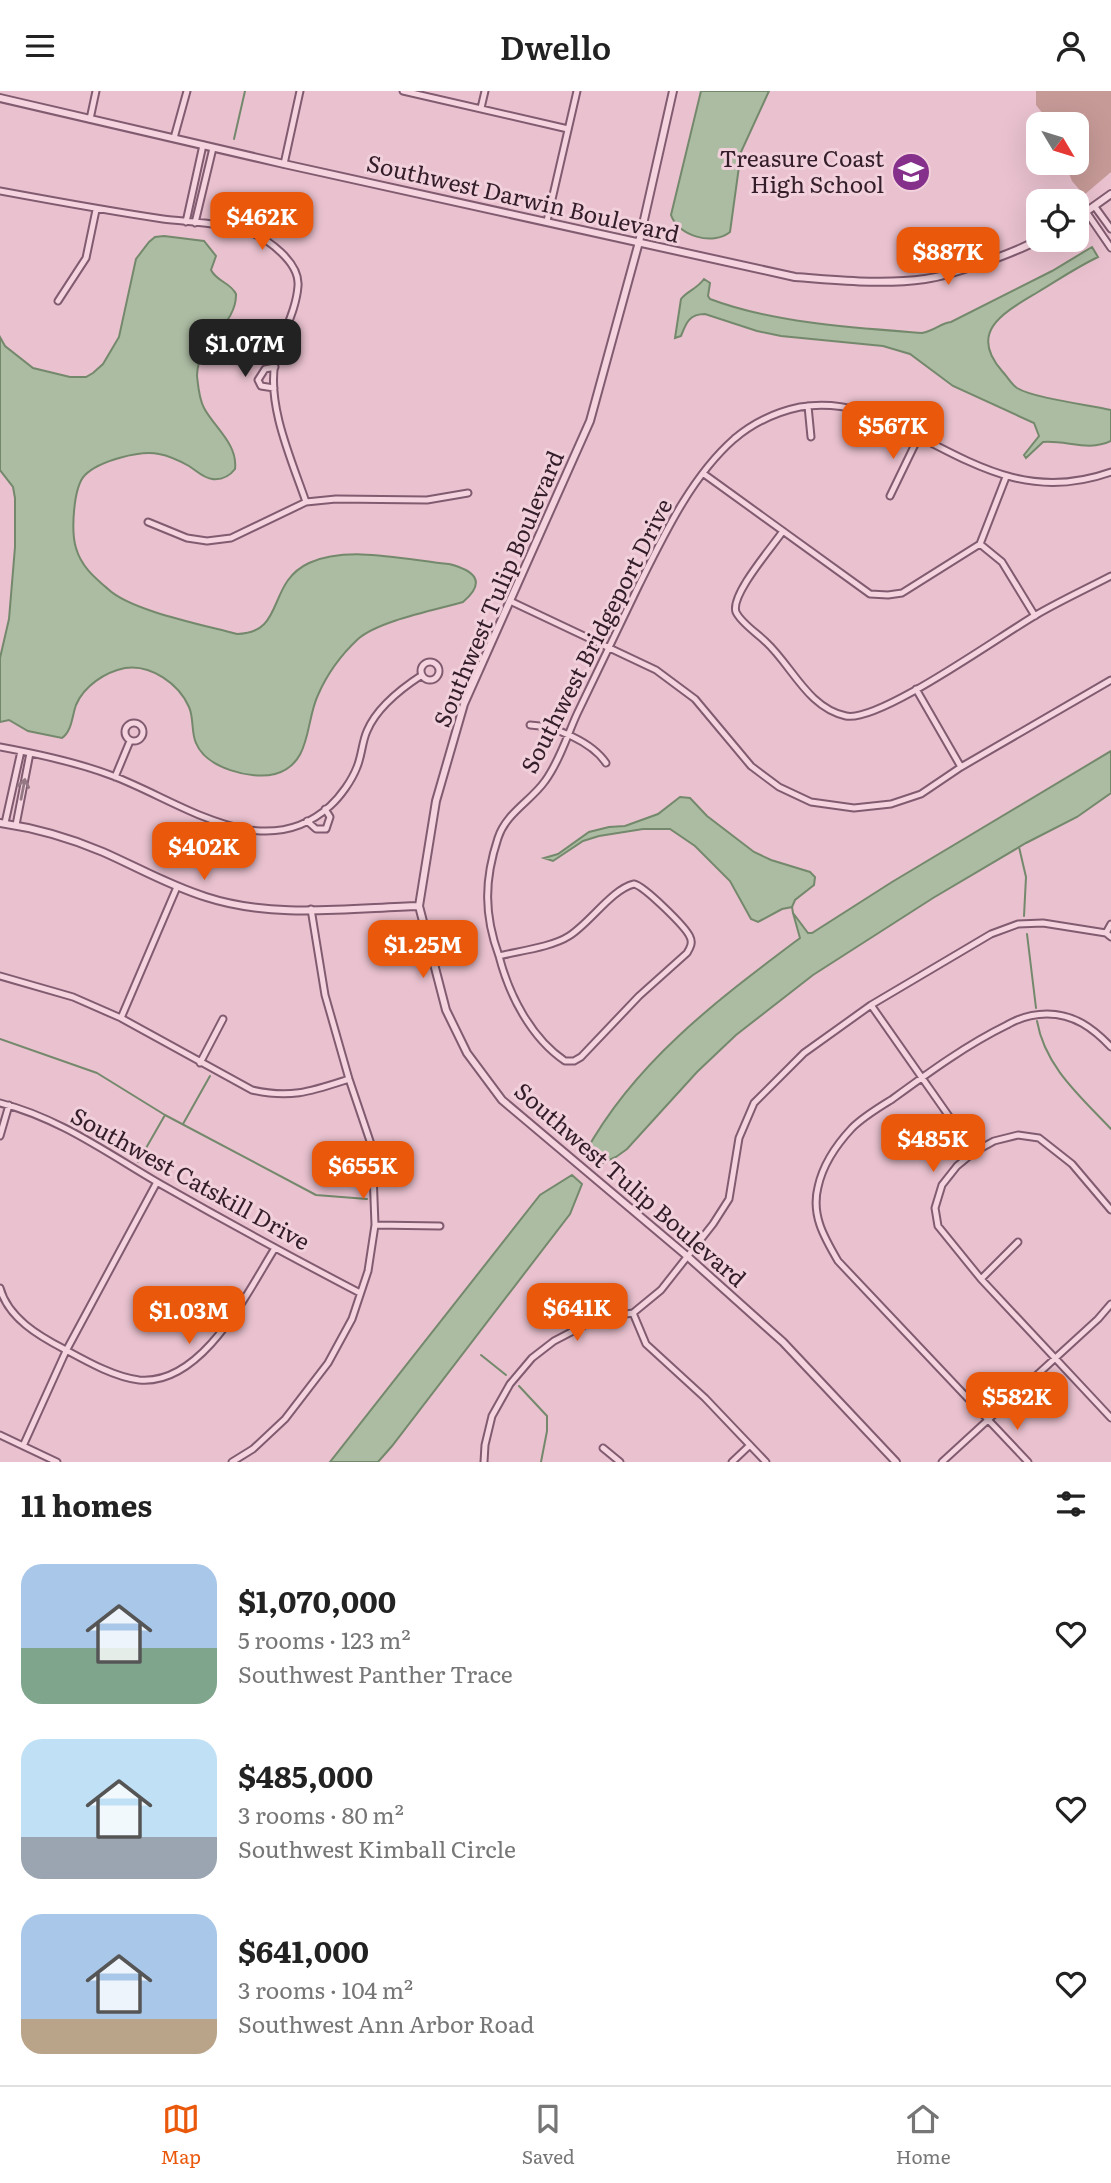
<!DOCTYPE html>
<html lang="en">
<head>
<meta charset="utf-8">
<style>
	body { margin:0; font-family:Literata,serif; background:#f2f2f2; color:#222; height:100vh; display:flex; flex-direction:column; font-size:26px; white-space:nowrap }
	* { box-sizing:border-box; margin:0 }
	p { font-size:23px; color:#767676 }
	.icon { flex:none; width:38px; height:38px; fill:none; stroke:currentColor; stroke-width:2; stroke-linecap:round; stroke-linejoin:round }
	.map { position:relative; height:1371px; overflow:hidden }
	.panel { display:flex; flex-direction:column; background:#fff; flex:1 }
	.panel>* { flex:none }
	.needle { width:46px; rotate:128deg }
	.buttons { position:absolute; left:1026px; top:21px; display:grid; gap:14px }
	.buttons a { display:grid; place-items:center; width:63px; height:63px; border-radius:14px; background:#fff; box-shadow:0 7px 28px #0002; font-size:35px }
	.price { position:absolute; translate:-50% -60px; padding:0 16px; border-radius:14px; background:#ea580c; color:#fff; font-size:23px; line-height:46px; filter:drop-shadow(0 2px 4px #0008) }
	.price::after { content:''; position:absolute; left:50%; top:42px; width:21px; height:16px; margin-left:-10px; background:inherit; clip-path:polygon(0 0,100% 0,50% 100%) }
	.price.selected { background:#222; color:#fff }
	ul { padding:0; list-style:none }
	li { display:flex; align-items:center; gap:21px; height:175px; padding:0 21px }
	li span { display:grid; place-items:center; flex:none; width:196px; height:140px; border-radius:21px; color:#555 }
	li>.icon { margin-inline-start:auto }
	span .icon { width:84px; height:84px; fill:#fffc; stroke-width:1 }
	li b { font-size:30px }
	h2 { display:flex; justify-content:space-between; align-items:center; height:84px; padding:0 21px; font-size:30px }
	header { display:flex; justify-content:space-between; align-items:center; height:91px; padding:0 21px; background:#fff; font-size:32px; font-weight:600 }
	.tab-bar { display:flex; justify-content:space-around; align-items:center; height:98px; border-top:2px solid #e0e0e0; background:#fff; font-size:19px; color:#767676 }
	.tab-bar a { display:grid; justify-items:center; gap:4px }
	.tab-bar .selected { color:#ea580c }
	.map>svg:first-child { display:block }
	.green { fill:#c69a97 }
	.water { fill:#acbca3; stroke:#74896c; stroke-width:2 }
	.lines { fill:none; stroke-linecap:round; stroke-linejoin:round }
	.stream { stroke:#74896c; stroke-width:2 }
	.minor-casing { stroke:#815b6f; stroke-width:9 }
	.tertiary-casing { stroke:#815b6f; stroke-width:10 }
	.minor { stroke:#f5d4df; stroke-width:5 }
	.tertiary { stroke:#f5d4df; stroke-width:6 }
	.oneway { stroke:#947884 }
	.labels { text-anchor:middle; stroke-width:6; stroke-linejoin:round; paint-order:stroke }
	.poi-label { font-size:23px; fill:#321d29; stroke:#f1d0db; text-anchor:end }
	.street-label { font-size:23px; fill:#321d29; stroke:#f1d0db }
</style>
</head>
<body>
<header><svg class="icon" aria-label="menu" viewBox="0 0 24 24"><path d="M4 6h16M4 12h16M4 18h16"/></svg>Dwello<svg class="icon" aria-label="person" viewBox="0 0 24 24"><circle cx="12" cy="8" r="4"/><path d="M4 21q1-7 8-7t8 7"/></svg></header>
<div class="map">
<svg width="1111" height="1371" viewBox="0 0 1111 1371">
	<rect width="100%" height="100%" fill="#e9c1cf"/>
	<path class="green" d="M 1036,0 L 1111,0 L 1111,81 L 1084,104 L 1072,90 L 1065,72 L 1076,72 L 1076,33 L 1051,33 L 1036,14 Z"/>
	<path class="water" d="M 701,0 L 769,0 L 741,61 L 730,141 C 713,155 678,145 671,124 Z
		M 164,145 L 204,150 L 216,165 L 211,179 C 217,191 230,191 236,203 C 237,235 197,250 197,285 C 198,294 199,308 204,317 C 214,336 238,353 235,378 C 229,386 222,389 212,388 C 203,387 197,380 189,375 C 180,370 170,365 159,363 C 140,359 99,370 85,384 C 73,396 71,441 76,457 C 81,475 94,486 108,498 C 131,520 204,534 237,543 C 286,542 266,492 309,472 C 348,454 407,469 449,473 C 473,479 488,490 463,511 C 435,519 378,530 358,548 C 342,563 327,583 318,604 C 305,631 312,673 275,683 C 251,689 206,677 196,652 C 191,641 194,627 189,616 C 179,593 151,573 125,577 C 105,581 84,595 76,614 C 72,625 72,640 62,647 L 28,640 L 9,629 L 0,631 L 0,567 L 9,528 L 15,456 L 15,407 L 13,396 L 0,379 L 0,246 L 5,255 L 33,277 L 70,286 L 86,286 L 93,282 L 103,273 L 119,246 L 136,168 L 149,151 L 155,146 Z
		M 1092,156 L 1098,166 C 1077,176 1058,189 1038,201 C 1005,221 967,240 1002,280 C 1007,285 1011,293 1017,297 C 1033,307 1089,314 1111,319 L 1111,350 C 1088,361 1067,349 1043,351 L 1026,367 L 1024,364 L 1039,345 L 1034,332 L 953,295 L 910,263 L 883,255 L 781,245 L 757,240 L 705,223 C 689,223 686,232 681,245 L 675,247 L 681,208 C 687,200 697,198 704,188 L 710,192 L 708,205 L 710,208 C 773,232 855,237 922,242 C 934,240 941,232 951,231 L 1052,180 Z
		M 1111,660 L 1111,702 L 1077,726 L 1026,752 L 933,807 L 813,884 L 736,944 L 697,981 L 627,1058 L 616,1066 L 600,1073 L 585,1062 C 635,970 719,908 800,847 L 793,822 L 808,842 L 812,842 L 892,791 Z
		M 680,706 L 690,707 L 707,725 L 754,761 L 771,769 L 810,781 L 815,786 L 814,794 L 795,809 L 792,816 L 782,818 L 758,831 L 751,828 L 730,790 L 695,755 L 670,738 L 643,738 L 599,745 L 583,750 L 553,770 L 544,767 L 558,763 L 589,741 L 609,736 L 625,735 L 658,723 Z
		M 572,1084 L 582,1093 L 570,1123 L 392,1355 L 378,1371 L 330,1371 L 540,1104 Z"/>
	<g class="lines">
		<path class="stream" d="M 234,48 L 245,0
			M 1019,756 L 1026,786 L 1024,825
			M 792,816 L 793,822
			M 1027,843 L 1036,917
			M 1037,930 C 1045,976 1081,1006 1111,1038
			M 0,948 L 97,982 L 165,1024 L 316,1104 L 367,1108
			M 183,1033 L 210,985
			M 138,1071 L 165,1024
			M 481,1264 L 506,1284
			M 519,1295 L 547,1325 L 547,1340 L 541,1371"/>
		<defs>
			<path id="minor" d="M 403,0 L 568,38
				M 481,17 L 485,0
				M 90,28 L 96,0
				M 174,47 L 187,0
				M 284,73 L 300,0
				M 0,100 C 54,110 108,120 163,128 C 187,131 225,132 247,140 C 267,147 300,171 298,195 C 296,222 280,246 275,272 C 267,315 292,370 306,411
				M 1095,116 L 1111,138
				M 1087,122 L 1111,157
				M 547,130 L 577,0
				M 186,131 L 203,54
				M 195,132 L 213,57
				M 58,210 L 86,167 L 96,119
				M 274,297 L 261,295 L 258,289 L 265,278 L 275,276
				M 808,315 L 811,346
				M 704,383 L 870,503 L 888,504 L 902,502 L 980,453 L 1006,386
				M 890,405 L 919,345
				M 148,431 L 187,447 L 207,450 L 231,447 L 306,411 L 336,408 L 427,409 L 468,402
				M 783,440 C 773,455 730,504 736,521 C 741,532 757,542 766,551 C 792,575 808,617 846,625 C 879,632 1001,544 1036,524 C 1060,510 1086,498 1111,485
				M 980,453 L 1002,471 L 1035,525
				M 510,510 L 656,579 L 695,608 L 751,675 L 779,696 L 811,711 L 854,717 L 891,713 L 921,703 L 961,676 L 1111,589
				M421 580a9 9 0 1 1 18 0a9 9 0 1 1-18 0Z
				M 916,598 L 961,676
				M125 641a9 9 0 1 1 18 0a9 9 0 1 1-18 0Z
				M 530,634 C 555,635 592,651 606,672
				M 0,656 C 38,663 77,671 113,685 C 180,710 263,776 330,715 C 341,705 352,689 357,676 C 362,664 362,651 367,640 C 377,616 402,597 422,584
				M 115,686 L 130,650
				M 307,730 L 316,738 L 326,738 L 330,726 L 325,718
				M 5,732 L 21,660
				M 16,734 L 30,662
				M 634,793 C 644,795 686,836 690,846 C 693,852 690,857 687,862 L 639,905 L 581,966 L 574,970 L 565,970 C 531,947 509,904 499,865 C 519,860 552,856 569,845 C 590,832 612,798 634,793 Z
				M 1106,842 L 1111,833
				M 499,865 C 484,824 484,789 498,747 C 506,722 531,710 545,690 C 559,671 567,645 577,623 C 598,580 618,537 639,494 C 664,444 691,386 734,348 C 753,332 776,321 800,316 C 844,309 878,324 916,344 C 983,379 1035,408 1111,381
				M 0,885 L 73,906 L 121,927 L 252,999 C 291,1008 312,1000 349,988
				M 871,914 L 974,1061
				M 121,927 L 177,796
				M 200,972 L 223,928
				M 0,1012 C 60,1027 110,1064 162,1094 C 227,1131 293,1167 360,1202
				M 0,1045 L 9,1014
				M 1111,1119 L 1072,1073 L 1039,1047 L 1018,1044 L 994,1050 L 974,1061 L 957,1075 L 942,1094 L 935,1117 L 938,1135 L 981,1188 L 1111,1327
				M 375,1134 L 440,1135
				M 981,1188 L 1018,1151
				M 0,1197 C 8,1227 39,1245 64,1258 C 86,1270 114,1286 139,1289 C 202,1295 247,1202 275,1157
				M 633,1222 L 646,1253 L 705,1307 L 766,1371
				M 0,1344 L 57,1371
				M 23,1355 L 66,1260 L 157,1091
				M 603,1357 L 620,1371
				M 232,1371 L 253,1358 L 285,1328 L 328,1272 L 352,1228 L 368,1180 L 375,1134 L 372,1056 L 349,988 L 325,904 L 311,818
				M 484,1371 L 485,1354 L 492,1325 L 510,1293 L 532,1267 L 554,1250 L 598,1227 L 633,1222 L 661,1199 L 713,1133 L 729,1108 L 739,1047 L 754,1012 L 804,962 L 871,914 L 991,843 L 1018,833 L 1043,832 L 1106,842 L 1111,846
				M 732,1371 L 750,1354
				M 942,1371 L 1098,1228 L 1111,1213
				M 1028,1371 L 838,1170 C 824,1146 811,1124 818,1096 C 823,1073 837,1053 852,1037 C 863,1026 878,1017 891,1009 C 928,982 966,954 1007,934 C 1019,927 1033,923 1047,923 C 1074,923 1093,937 1111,956"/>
			<path id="tertiary" d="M 673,0 L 639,151 L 590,330 L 464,613 L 436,710 L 419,815 L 446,919 L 467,962 L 502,1009 L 687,1165 L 783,1251 L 896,1371
				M 0,7 L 284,73 L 795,186 C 838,189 882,194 925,188 C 953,184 1014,162 1038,149
				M 1076,128 L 1111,103
				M 0,732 C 35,737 70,747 103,761 C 137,776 170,795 206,806 C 273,828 350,817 419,815"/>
		</defs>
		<use href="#minor" class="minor-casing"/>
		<use href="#tertiary" class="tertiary-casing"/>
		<use href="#minor" class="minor"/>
		<use href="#tertiary" class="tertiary"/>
	</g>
	<defs><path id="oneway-shaft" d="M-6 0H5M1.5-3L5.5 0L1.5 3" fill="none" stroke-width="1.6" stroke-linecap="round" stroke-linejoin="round" transform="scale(1.75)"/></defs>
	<use class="oneway" href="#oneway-shaft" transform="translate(23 698) rotate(-79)"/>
	<defs>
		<symbol id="school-disc" viewBox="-11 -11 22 22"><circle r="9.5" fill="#85308a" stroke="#f1d0db"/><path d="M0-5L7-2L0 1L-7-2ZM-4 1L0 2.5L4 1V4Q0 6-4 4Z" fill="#fff"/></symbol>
	</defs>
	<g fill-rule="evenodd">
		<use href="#school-disc" x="889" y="59" width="44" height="44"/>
	</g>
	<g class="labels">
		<g class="poi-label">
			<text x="884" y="76">Treasure Coast<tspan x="884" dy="26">High School</tspan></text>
		</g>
		<g class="street-label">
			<text transform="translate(523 108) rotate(13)" y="8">Southwest Darwin Boulevard</text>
			<text transform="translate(499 498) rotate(-67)" y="8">Southwest Tulip Boulevard</text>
			<text transform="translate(597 545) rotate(-63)" y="8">Southwest Bridgeport Drive</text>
			<text transform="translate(190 1088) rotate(29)" y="8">Southwest Catskill Drive</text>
			<text transform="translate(630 1094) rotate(41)" y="8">Southwest Tulip Boulevard</text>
		</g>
	</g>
</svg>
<div class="buttons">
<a><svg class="needle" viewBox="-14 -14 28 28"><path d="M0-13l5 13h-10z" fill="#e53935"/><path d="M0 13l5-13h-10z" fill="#767676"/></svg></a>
<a><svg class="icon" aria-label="locate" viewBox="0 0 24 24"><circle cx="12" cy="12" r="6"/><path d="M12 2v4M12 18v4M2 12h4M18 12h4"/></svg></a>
</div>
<b class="price" style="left:262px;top:161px">$462K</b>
<b class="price" style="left:948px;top:196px">$887K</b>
<b class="price selected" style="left:245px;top:288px">$1.07M</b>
<b class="price" style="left:893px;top:370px">$567K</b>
<b class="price" style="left:204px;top:791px">$402K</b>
<b class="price" style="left:423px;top:889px">$1.25M</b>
<b class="price" style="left:933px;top:1083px">$485K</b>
<b class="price" style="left:363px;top:1110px">$655K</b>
<b class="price" style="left:577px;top:1252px">$641K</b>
<b class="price" style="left:189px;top:1255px">$1.03M</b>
<b class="price" style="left:1017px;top:1341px">$582K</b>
</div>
<section class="panel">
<h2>11 homes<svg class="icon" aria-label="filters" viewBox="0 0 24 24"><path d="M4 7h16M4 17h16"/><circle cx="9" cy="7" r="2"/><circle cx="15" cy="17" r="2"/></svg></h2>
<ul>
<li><span style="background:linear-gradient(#a9c7e8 60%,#7fa58c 0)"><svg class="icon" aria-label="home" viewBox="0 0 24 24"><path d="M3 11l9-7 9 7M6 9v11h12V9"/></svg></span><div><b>$1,070,000</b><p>5 rooms · 123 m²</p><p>Southwest Panther Trace</p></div><svg class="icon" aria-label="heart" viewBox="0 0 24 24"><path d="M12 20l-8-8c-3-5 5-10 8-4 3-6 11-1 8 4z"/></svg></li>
<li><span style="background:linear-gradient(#bfe0f5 70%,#9aa5b1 0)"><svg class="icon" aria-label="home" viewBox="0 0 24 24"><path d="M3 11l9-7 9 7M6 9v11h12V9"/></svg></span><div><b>$485,000</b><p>3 rooms · 80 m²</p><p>Southwest Kimball Circle</p></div><svg class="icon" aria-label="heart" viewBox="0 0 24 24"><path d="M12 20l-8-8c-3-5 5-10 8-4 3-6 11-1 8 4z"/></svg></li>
<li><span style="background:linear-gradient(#a9c7e8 75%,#b9a48a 0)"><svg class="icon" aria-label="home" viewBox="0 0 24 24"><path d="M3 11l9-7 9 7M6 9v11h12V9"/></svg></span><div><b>$641,000</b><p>3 rooms · 104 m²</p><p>Southwest Ann Arbor Road</p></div><svg class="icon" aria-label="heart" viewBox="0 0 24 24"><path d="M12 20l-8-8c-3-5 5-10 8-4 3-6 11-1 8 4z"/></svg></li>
</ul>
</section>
<nav class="tab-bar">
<a class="selected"><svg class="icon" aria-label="map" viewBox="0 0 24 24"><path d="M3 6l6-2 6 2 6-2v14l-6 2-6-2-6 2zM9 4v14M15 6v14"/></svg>Map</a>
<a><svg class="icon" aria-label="saved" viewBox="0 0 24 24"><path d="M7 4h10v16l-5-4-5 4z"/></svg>Saved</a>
<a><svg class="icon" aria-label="home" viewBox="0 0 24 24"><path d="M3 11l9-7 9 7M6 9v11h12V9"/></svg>Home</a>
</nav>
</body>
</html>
